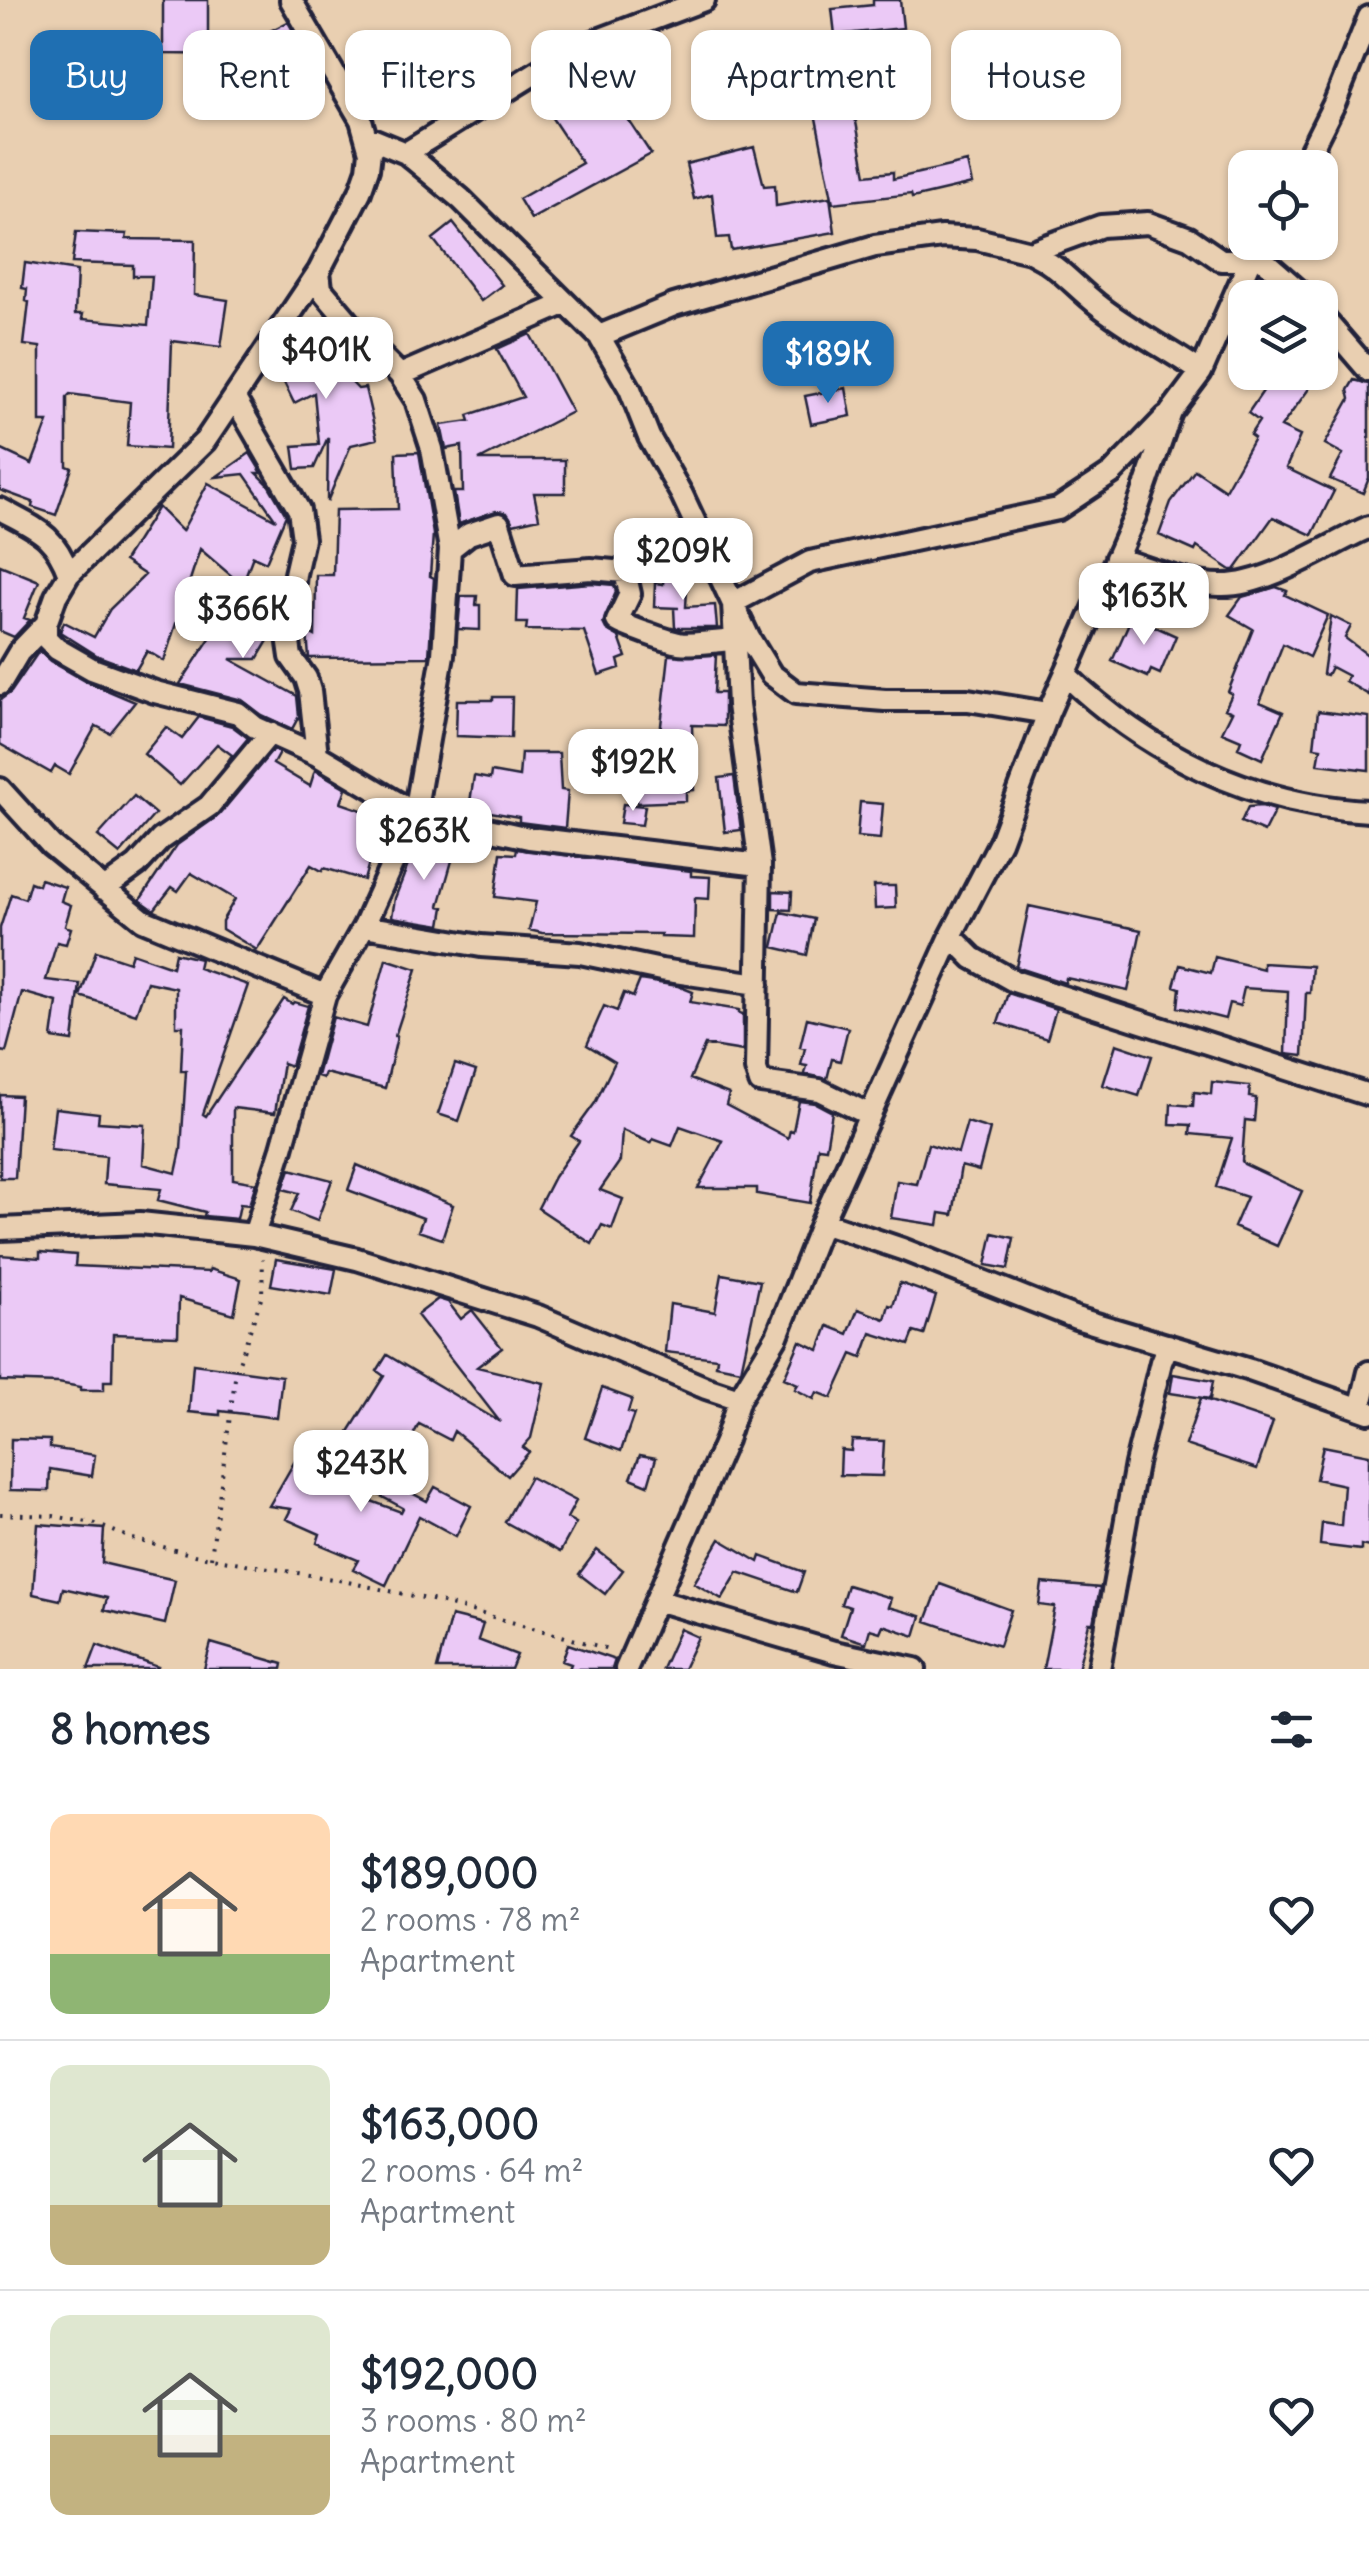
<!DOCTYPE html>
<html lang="en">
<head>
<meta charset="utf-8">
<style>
	body { margin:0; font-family:Delius,sans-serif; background:#f2f2f3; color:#1f2937; height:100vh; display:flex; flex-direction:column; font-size:38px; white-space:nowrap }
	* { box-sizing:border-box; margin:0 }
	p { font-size:32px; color:#747a83 }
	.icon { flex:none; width:55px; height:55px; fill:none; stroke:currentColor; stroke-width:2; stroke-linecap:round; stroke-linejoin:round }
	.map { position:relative; height:1669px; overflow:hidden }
	.panel { display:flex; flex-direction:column; background:#fff; flex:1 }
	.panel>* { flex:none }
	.guide { position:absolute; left:30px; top:30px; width:1310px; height:90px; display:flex; gap:20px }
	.tools { position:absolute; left:1228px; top:150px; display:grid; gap:20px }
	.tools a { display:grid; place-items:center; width:110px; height:110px; border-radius:20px; background:#fff; box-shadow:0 2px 8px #0004; font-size:50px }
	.price { position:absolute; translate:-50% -85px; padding:0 22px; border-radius:20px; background:#fff; color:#222; font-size:32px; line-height:65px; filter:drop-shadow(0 2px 5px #0008) }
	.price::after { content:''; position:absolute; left:50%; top:60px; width:30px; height:22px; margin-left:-15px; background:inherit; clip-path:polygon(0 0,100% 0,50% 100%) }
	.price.current { background:#1f6fb2; color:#fff }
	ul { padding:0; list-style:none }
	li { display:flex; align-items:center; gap:30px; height:250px; padding:0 50px }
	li+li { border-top:2px solid #e0e1e3 }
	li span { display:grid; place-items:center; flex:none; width:280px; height:200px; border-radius:20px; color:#555 }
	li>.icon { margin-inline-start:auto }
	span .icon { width:120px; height:120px; fill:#fffc; stroke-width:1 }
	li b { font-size:42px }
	h2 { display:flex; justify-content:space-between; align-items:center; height:120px; padding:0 50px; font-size:42px }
	.tag { padding:0 35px; border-radius:20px; background:#fff; box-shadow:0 2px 8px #0004; font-size:35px; line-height:90px }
	.tag.current { background:#1f6fb2; color:#fff }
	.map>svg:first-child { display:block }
	.building { fill:#ebc9f6; stroke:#22223b; stroke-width:2.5 }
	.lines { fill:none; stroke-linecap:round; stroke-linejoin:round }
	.street-casing { stroke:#22223b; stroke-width:28 }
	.path { stroke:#22223b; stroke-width:4; stroke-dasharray:2.5 8; stroke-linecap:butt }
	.street { stroke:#e9cfb1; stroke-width:20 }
</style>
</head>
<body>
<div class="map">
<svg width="1369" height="1669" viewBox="0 0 1369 1669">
	<rect width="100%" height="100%" fill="#e9cfb1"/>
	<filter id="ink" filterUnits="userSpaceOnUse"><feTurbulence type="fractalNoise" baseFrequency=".01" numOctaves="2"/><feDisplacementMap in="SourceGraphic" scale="20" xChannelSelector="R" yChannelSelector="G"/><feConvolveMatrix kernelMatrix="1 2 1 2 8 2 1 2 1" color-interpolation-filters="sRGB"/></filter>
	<g filter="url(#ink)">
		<path class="building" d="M 163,0 L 208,0 L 208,35 L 241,36 L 241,55 L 163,54 Z
			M 873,0 L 900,0 L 903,28 L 835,35 L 832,9 L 873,5 Z
			M 288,22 L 304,50 L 281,63 L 266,33 Z
			M 844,39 L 850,106 L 853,106 L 866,175 L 893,172 L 893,179 L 967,162 L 972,184 L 912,198 L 911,194 L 833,203 L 815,113 L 818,112 L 812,42 Z
			M 597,72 L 651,154 L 531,219 L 519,199 L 582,163 L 544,106 Z
			M 754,147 L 764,186 L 775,185 L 776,206 L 830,197 L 835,232 L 731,250 L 729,237 L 717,238 L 712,194 L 694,199 L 686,164 Z
			M 453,223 L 502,285 L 481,301 L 433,239 Z
			M 76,232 L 127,234 L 126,239 L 195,240 L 194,295 L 228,300 L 221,347 L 172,341 L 168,449 L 127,446 L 130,402 L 70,394 L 67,397 L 67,466 L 72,468 L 56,515 L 32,507 L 33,502 L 0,490 L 0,449 L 32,464 L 48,422 L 40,422 L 40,347 L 24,345 L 29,302 L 26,301 L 27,289 L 22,288 L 25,263 L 77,271 L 75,314 L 83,314 L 82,319 L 148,325 L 152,276 L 133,276 L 133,265 L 72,263 Z
			M 297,329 L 304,330 L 323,350 L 333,342 L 346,358 L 337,367 L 358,389 L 365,388 L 377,439 L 351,445 L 327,502 L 328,437 L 314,468 L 296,469 L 293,446 L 319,444 L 314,393 L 294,403 L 277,368 L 279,355 Z
			M 530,334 L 572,412 L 479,460 L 565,460 L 565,493 L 534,493 L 539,518 L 513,524 L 507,513 L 496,511 L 459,524 L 454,492 L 463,492 L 462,446 L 446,449 L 441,425 L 470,421 L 468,415 L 523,397 L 497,349 Z
			M 1276,372 L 1293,372 L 1311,386 L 1281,427 L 1300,436 L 1286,468 L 1334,491 L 1312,535 L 1273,517 L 1235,570 L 1231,570 L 1197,547 L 1195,551 L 1159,535 L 1171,502 L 1195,470 L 1225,490 L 1254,438 L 1250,435 L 1259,421 L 1248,413 Z
			M 1354,380 L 1369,384 L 1369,478 L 1363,493 L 1330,479 L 1343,454 L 1325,444 L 1350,399 L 1348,390 Z
			M 846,388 L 851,416 L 811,424 L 805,396 Z
			M 419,452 L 433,534 L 430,576 L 434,578 L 429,657 L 309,658 L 307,632 L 315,636 L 316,575 L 333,575 L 335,510 L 398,509 L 396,453 Z
			M 250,453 L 262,473 L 257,473 L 268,484 L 286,515 L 266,562 L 253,556 L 242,585 L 200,549 L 164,661 L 147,651 L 136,670 L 98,656 L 60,632 L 64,622 L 94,637 L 110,609 L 145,575 L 124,561 L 158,507 L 182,531 L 208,483 L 276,520 L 244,474 L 216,477 Z
			M 0,565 L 39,581 L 24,618 L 30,620 L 14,637 L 0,631 Z
			M 664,572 L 688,573 L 686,607 L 715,605 L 717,628 L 675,628 L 674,608 L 679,608 L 654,607 L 655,583 L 663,584 Z
			M 591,583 L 614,585 L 616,592 L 603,623 L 606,629 L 619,637 L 626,657 L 618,660 L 620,668 L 599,675 L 584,631 L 526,630 L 527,623 L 517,623 L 518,589 Z
			M 1276,587 L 1287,591 L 1285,595 L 1328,615 L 1309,657 L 1283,644 L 1260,702 L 1283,712 L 1262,759 L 1238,748 L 1241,740 L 1222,732 L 1232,712 L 1225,709 L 1232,694 L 1228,692 L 1253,629 L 1229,615 L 1242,597 Z
			M 237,589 L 277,613 L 275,629 L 257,659 L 230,659 L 297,696 L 299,716 L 292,729 L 262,715 L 242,700 L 180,684 L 218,626 L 216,624 Z
			M 461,596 L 477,596 L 476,605 L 480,605 L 480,630 L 458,629 Z
			M 1132,616 L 1176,636 L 1160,674 L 1151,670 L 1148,677 L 1112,661 Z
			M 1331,616 L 1351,626 L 1345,638 L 1369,656 L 1369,695 L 1345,681 L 1348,676 L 1331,667 L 1327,675 L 1323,674 Z
			M 39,651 L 50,661 L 85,681 L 135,702 L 110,733 L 96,726 L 69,774 L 55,766 L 51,773 L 0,744 L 0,700 L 11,692 Z
			M 669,655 L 716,655 L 714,693 L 724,693 L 724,726 L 692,725 L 694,790 L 686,791 L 686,801 L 637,803 L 636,755 L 647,755 L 647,744 L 659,743 Z
			M 493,697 L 512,697 L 511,738 L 456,736 L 457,700 L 493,700 Z
			M 1318,711 L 1369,717 L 1369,770 L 1318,764 L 1321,748 L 1314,747 Z
			M 199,717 L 232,726 L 248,738 L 224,767 L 232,755 L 217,744 L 180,785 L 144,754 L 166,727 L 182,739 Z
			M 273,750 L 279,753 L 273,764 L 310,786 L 315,770 L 346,788 L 341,803 L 382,817 L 364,880 L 324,868 L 322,871 L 311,865 L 257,950 L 222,929 L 222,921 L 235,899 L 191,873 L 178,891 L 172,887 L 154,910 L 140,900 L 177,845 L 219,815 Z
			M 521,753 L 559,753 L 561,790 L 568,791 L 565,828 L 519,822 L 519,817 L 479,810 L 480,804 L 470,802 L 474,776 L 490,779 L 491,772 L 519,777 Z
			M 734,776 L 741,830 L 725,832 L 719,778 Z
			M 134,796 L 155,814 L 120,854 L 98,836 Z
			M 860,802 L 883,804 L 880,839 L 857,837 Z
			M 623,804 L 645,806 L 642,825 L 620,823 Z
			M 1262,806 L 1275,810 L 1264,832 L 1241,822 L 1248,807 Z
			M 419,837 L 456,847 L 439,906 L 444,907 L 441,925 L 392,917 L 395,898 Z
			M 517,849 L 691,871 L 691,876 L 710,877 L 709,899 L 695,898 L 694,938 L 661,937 L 661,934 L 542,933 L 529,930 L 536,902 L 495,897 L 501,853 L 516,854 Z
			M 40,879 L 65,887 L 61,901 L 71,905 L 65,926 L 71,928 L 66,944 L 57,942 L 46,980 L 80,984 L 73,1041 L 52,1038 L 57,1002 L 22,992 L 6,1052 L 0,1051 L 0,928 L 11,894 L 25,899 L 30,882 L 38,885 Z
			M 874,886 L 895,886 L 896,908 L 875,909 Z
			M 773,891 L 792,892 L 791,910 L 773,909 Z
			M 1029,906 L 1141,930 L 1128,991 L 1066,978 L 1065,983 L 1016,967 Z
			M 781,912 L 814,919 L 807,955 L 773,947 Z
			M 96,951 L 129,962 L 132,953 L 172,967 L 175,953 L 200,959 L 198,968 L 248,985 L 203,1114 L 206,1116 L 284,999 L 292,1004 L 294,1002 L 308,1006 L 291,1066 L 283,1063 L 275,1113 L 233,1108 L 233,1179 L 256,1183 L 249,1205 L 240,1204 L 237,1219 L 204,1216 L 205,1212 L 158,1200 L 161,1189 L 104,1184 L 106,1156 L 50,1150 L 55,1108 L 99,1113 L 98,1122 L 145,1125 L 143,1164 L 176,1173 L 181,1150 L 186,1071 L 181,1071 L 183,1026 L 176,1026 L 176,988 L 147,982 L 136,1014 L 80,996 Z
			M 1215,957 L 1263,969 L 1263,963 L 1312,966 L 1310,993 L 1306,993 L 1303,1056 L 1286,1054 L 1288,991 L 1244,988 L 1240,1006 L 1229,1003 L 1225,1019 L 1178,1007 L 1180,988 L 1174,986 L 1180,965 L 1211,973 Z
			M 386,959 L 417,969 L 395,1036 L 397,1037 L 385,1088 L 325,1073 L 323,1078 L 317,1076 L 333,1017 L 367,1027 Z
			M 640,980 L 678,986 L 693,992 L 690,1002 L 739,1010 L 739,1013 L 743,1014 L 743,1051 L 705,1045 L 690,1079 L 729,1094 L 726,1105 L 788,1138 L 790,1130 L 793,1131 L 799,1101 L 815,1103 L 832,1112 L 826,1148 L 818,1147 L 810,1203 L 757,1194 L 757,1188 L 698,1188 L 723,1141 L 680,1126 L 672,1146 L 653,1139 L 651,1143 L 622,1130 L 620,1161 L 600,1190 L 623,1199 L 612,1229 L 602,1225 L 592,1244 L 538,1208 L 554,1177 L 579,1141 L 571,1136 L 595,1103 L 615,1062 L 587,1045 L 604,1006 L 617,1011 L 624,993 L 633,997 Z
			M 1008,993 L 1056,1009 L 1047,1039 L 998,1023 Z
			M 807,1018 L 848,1028 L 840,1061 L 832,1059 L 827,1079 L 805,1074 L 807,1066 L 801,1065 L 805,1048 L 800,1047 Z
			M 1116,1044 L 1152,1056 L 1139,1096 L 1103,1085 Z
			M 455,1064 L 476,1071 L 459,1121 L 438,1114 Z
			M 1212,1082 L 1250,1086 L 1249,1097 L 1256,1098 L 1254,1121 L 1245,1120 L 1242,1161 L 1244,1164 L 1302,1191 L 1277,1246 L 1234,1227 L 1247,1197 L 1216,1187 L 1232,1138 L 1190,1134 L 1191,1125 L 1170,1124 L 1171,1104 L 1193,1106 L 1194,1092 L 1211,1094 Z
			M 0,1095 L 20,1096 L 15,1178 L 0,1178 Z
			M 967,1122 L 990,1129 L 979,1171 L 961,1166 L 953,1215 L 940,1213 L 938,1225 L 891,1218 L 897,1181 L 917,1184 L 928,1144 L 958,1153 Z
			M 357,1165 L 453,1205 L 442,1239 L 418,1231 L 423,1218 L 348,1190 Z
			M 290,1169 L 332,1180 L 317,1221 L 291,1211 L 299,1193 L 283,1189 Z
			M 993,1233 L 1014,1238 L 1008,1269 L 986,1265 Z
			M 40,1252 L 76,1255 L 75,1266 L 209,1272 L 210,1269 L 241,1279 L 234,1314 L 179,1298 L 178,1336 L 113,1334 L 112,1381 L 104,1381 L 104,1390 L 81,1390 L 81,1387 L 58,1383 L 0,1381 L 0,1255 L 40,1258 Z
			M 276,1259 L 336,1269 L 331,1295 L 271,1285 Z
			M 722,1274 L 760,1281 L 741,1370 L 716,1365 L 717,1358 L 665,1352 L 670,1304 L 715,1312 Z
			M 900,1283 L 936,1296 L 924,1335 L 914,1332 L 909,1345 L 871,1333 L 862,1358 L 852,1354 L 832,1398 L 817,1392 L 814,1399 L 795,1389 L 798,1384 L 784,1378 L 800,1341 L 819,1350 L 828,1326 L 848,1334 L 858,1309 L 885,1319 L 889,1305 L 893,1306 Z
			M 438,1299 L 448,1302 L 461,1319 L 472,1310 L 502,1348 L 477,1367 L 544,1383 L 531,1438 L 523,1447 L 529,1452 L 508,1476 L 454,1431 L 450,1440 L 419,1424 L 397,1466 L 345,1438 L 384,1376 L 377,1371 L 387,1355 L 500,1422 L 417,1315 Z
			M 193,1364 L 282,1376 L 277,1418 L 220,1411 L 220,1415 L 189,1412 Z
			M 1173,1374 L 1213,1381 L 1210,1399 L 1170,1393 Z
			M 602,1388 L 632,1399 L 628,1412 L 634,1414 L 621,1451 L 585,1438 Z
			M 1201,1398 L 1273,1422 L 1257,1469 L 1185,1445 Z
			M 11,1439 L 50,1440 L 50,1448 L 95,1455 L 92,1476 L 50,1469 L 49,1491 L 10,1490 Z
			M 852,1440 L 884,1441 L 882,1476 L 840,1475 L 841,1450 L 851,1451 Z
			M 1323,1446 L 1369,1455 L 1369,1547 L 1361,1545 L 1361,1550 L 1320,1545 L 1322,1523 L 1341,1526 L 1344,1485 L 1316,1479 Z
			M 303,1447 L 311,1447 L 338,1463 L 325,1484 L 401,1512 L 403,1508 L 375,1493 L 383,1478 L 427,1501 L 435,1487 L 471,1506 L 456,1536 L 419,1516 L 386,1585 L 353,1569 L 358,1560 L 317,1543 L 320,1534 L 286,1519 L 291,1509 L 269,1506 Z
			M 640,1455 L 656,1458 L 648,1485 L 631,1478 Z
			M 530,1477 L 576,1501 L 567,1518 L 576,1523 L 560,1552 L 505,1522 Z
			M 38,1524 L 104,1529 L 102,1563 L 175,1580 L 165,1624 L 104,1610 L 107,1598 L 63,1588 L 60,1600 L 33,1594 Z
			M 720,1539 L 759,1562 L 761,1556 L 804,1572 L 797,1592 L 738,1572 L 722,1599 L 694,1583 Z
			M 597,1550 L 623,1570 L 605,1594 L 579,1574 Z
			M 1042,1583 L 1100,1588 L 1093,1623 L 1089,1623 L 1078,1669 L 1043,1669 L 1055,1607 L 1039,1605 Z
			M 940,1584 L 1011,1610 L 999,1646 L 926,1621 Z
			M 847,1585 L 891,1598 L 888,1607 L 921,1616 L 915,1636 L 883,1625 L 880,1632 L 870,1629 L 866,1643 L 841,1635 L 850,1607 L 841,1604 Z
			M 451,1616 L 483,1624 L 478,1640 L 517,1655 L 511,1669 L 437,1669 Z
			M 680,1629 L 698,1637 L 683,1669 L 662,1669 Z
			M 211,1643 L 283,1664 L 282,1669 L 204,1669 Z
			M 568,1644 L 615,1660 L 612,1669 L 569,1669 L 571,1664 L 562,1661 Z
			M 97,1645 L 158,1667 L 157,1669 L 88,1669 Z"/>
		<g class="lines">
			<defs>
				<path id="street" d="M 367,137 L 406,153 L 461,199 L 599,336 L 630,389 L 649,437 L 682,495 L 749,638 L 771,674 L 796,693 L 885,700 L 968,700 L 1048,713
					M 406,153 L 574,49 L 704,0
					M 1302,168 L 1335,102 L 1369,17
					M 1253,251 L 1307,298
					M 1030,252 C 1059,266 1072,284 1097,304 C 1129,330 1167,348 1201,372
					M 1320,314 L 1369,371
					M 599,336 L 674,305 L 875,246 L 942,237 L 977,239 L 1030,252 L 1101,226 L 1148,223 L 1189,238 L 1221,260 L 1249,260
					M 400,375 L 564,304
					M 235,399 L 299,510 L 303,539 L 295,574 L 288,636 L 291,657 L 306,678 L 310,691 L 317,755
					M 0,509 C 36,529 54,533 69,574
					M 450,549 L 469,534 L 499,524 L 515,575 L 591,569 L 625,572 L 630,594 L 617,621 C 627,627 668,641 679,643 C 685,645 727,641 737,639
					M 1116,558 C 1149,568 1189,586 1223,585 C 1269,585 1328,545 1369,527
					M 46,624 L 46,638 L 57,649 L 92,669 L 155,692 L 238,713 L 255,727 L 317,755 L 415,813 L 529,838 L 760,865
					M 1065,674 C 1148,754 1252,805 1369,811
					M 0,684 L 19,652 L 46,624 L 56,596 L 69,574 L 205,441 L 319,271
					M 0,789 L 51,845 L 143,920 L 325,995
					M 104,889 L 137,865 L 161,839 L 209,806 L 270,733
					M 364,926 L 481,946 L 580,953 L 661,970 L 758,984
					M 951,936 L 973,958 L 1014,981 L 1369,1095
					M 870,1115 L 819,1090 L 760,1082 L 756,1069 L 760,865 L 738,705 L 733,603 L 810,562 L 1058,509 L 1112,473 L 1166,417
					M 822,1222 L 902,1249 L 1076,1318 L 1250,1370 L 1369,1412
					M 0,1229 L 140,1223 L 254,1235 L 357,1259 L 538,1316 L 706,1388 L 739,1399
					M 254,1235 L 282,1148 L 325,995 L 364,926 L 415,813 L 443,655 L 450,549 L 432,449 L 416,400 L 400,375 L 360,335 L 321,289 L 319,271 L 360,192 L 368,169 L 370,152 L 361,120 L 291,0
					M 1360,1409 L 1369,1372
					M 656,1600 L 834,1652 L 915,1669
					M 626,1669 L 726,1440 L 739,1399 L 777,1336 L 822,1222 L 870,1115 L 951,936 L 1000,842 L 1048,713 L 1135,516 L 1171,412 L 1201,372 L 1258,242
					M 1099,1669 L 1136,1464 L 1161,1362 L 1168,1345"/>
			</defs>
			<use href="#street" class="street-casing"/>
			<path class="path" d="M 0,1514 L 53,1516 L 93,1523 L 136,1540 L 194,1555 L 338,1580 L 432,1600 L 612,1650
				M 211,1558 L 236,1371 L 262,1296 L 263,1259"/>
			<use href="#street" class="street"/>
		</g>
	</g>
</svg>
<div class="tools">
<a><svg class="icon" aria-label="locate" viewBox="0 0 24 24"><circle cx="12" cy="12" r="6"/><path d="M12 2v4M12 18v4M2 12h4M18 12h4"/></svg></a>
<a><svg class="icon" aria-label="layers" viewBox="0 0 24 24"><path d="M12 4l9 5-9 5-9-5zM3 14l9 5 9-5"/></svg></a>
</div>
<b class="price" style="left:326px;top:402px">$401K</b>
<b class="price current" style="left:828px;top:406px">$189K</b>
<b class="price" style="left:683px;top:603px">$209K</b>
<b class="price" style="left:1144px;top:648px">$163K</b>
<b class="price" style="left:243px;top:661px">$366K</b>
<b class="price" style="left:633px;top:814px">$192K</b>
<b class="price" style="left:424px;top:883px">$263K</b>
<b class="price" style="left:361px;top:1515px">$243K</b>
<div class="guide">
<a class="tag current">Buy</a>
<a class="tag">Rent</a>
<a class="tag">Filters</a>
<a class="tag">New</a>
<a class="tag">Apartment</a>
<a class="tag">House</a>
</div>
</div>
<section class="panel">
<h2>8 homes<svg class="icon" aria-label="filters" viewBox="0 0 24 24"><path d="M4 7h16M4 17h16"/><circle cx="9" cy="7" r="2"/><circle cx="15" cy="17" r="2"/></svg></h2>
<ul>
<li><span style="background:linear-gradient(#ffd9b3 70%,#8fb573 0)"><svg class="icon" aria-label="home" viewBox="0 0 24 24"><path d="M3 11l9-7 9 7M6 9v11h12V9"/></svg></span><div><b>$189,000</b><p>2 rooms · 78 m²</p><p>Apartment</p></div><svg class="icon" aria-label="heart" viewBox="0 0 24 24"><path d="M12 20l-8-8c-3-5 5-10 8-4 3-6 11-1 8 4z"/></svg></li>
<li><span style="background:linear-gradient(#dfe7d0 70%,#c2b280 0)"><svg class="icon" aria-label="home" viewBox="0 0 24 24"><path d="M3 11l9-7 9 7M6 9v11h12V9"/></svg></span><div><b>$163,000</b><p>2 rooms · 64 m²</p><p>Apartment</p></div><svg class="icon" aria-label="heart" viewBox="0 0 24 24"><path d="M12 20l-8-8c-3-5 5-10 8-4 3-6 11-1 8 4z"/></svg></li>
<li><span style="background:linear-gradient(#dfe7d0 60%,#c2b280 0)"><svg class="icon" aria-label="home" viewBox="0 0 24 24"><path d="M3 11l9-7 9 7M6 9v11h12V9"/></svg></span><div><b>$192,000</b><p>3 rooms · 80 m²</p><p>Apartment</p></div><svg class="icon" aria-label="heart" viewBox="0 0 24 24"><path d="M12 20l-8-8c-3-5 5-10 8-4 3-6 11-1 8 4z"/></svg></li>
</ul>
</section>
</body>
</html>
